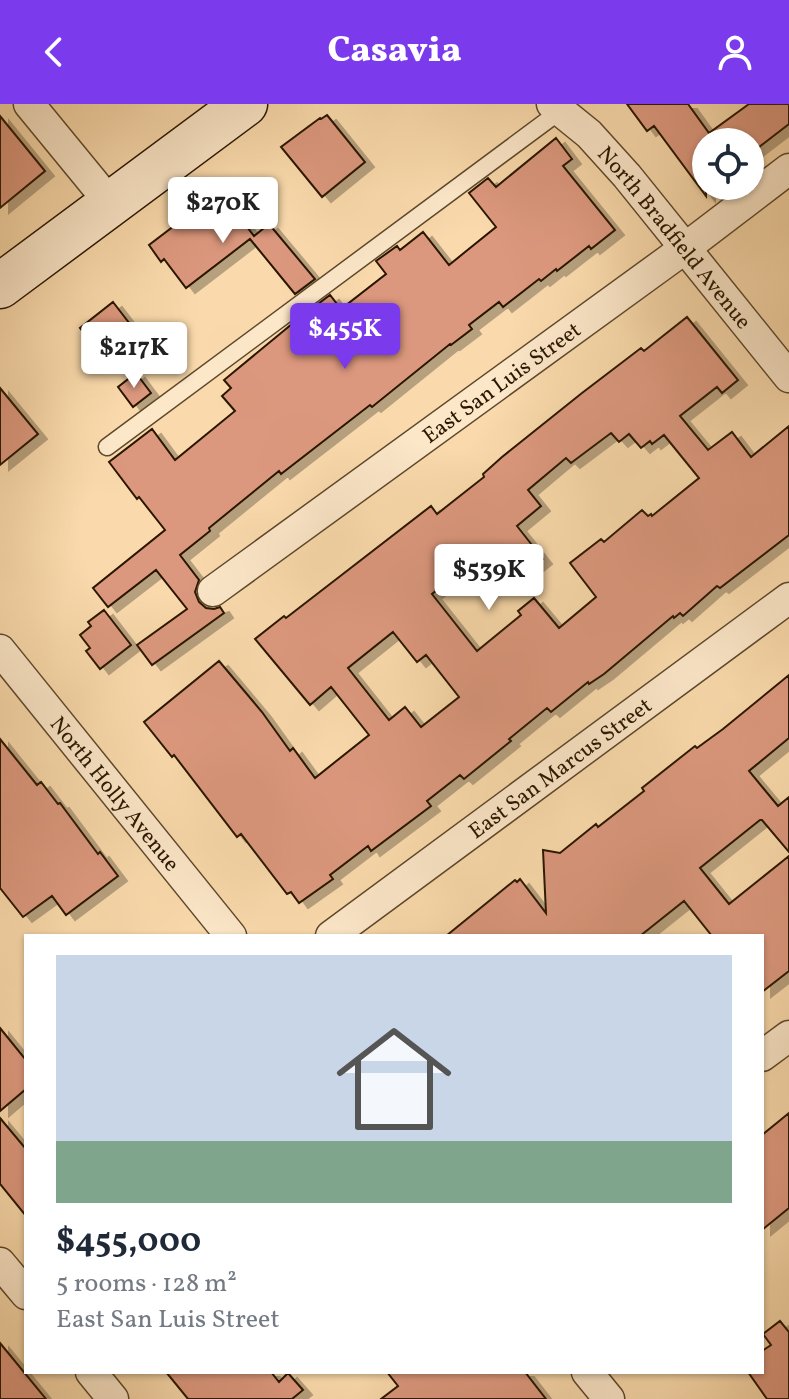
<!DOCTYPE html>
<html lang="en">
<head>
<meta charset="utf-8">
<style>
	body { margin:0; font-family:Vollkorn,serif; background:#f2f2f3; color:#1f2937; height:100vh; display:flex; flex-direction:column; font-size:30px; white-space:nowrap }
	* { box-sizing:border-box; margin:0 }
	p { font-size:26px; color:#747a83 }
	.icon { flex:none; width:44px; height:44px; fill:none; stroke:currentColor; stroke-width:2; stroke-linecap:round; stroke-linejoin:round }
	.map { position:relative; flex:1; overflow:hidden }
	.drawer { position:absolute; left:24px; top:830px; width:740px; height:440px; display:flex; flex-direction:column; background:#fff; border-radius:0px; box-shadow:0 2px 6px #0004 }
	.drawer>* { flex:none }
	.tools { position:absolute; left:692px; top:24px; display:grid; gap:16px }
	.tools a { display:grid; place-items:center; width:72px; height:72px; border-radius:50%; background:#fff; box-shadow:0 2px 6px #0004; font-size:40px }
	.price { position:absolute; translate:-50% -68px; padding:0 18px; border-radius:8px; background:#fff; color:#222; font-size:26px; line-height:52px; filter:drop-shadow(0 2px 4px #0008) }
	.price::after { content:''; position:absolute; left:50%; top:48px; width:24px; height:18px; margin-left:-12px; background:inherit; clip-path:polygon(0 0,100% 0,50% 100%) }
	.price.on { background:#7c3aed; color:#fff }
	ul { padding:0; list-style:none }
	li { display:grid; align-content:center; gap:16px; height:424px; padding:0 32px }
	li span { display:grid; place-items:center; height:248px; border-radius:0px; color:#555 }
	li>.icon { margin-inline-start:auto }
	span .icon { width:144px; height:144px; fill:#fffc; stroke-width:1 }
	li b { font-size:34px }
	header { display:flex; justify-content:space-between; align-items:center; height:104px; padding:0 32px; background:#7c3aed; color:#fff; font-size:36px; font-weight:800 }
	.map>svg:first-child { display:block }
	.building { fill:#dc987e; stroke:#291700; stroke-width:2; fill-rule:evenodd; filter:url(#shadow) }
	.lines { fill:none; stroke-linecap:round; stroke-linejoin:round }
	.service-casing { stroke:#5d482b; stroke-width:19 }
	.minor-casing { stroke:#5d482b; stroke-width:33 }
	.secondary-casing { stroke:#291700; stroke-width:47 }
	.service { stroke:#fce7c9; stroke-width:16 }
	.minor { stroke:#fce7c9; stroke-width:30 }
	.secondary { stroke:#fce7c9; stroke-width:44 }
	.labels { text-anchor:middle; stroke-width:6; stroke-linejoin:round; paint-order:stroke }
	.street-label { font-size:22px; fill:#291700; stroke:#fce7c9 }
</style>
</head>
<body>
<header><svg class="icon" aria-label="back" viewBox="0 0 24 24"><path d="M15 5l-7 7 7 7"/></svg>Casavia<svg class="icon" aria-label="person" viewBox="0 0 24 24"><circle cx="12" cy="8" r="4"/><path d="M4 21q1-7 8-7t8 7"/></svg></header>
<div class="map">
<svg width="789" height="1295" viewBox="0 0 789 1295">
	<defs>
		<filter id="shadow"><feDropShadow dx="9" dy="5" stdDeviation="0" flood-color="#0004"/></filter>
	</defs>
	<rect width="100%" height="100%" fill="#fadaac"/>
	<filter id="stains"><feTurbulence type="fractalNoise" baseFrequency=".0025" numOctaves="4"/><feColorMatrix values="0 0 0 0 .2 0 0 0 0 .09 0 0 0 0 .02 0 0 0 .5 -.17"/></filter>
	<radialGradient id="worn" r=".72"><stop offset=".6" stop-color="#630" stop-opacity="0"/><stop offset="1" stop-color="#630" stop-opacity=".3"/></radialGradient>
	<path class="building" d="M 627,0 L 688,0 L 709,29 L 749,0 L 789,0 L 789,20 L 750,50 L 750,38 L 706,38 L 706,92 L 654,22 L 647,27 Z
		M 327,11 L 365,58 L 322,93 L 281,43 L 320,14 L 321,15 Z
		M 0,12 L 45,67 L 0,104 Z
		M 556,34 L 572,55 L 563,62 L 615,126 L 591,145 L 589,142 L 557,167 L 556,165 L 541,177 L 539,175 L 503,203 L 499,198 L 469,221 L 472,225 L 451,241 L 450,240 L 372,303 L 370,301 L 281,370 L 279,367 L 209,424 L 210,427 L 180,451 L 199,476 L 195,488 L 199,498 L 206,504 L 214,505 L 220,503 L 224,509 L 152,561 L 137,541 L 187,505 L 156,466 L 108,503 L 93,484 L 165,426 L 139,393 L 137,395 L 109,358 L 152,325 L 175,356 L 235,307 L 222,292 L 231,284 L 224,276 L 298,215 L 330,191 L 341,205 L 386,170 L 376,157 L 397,142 L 400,146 L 423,128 L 449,161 L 496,123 L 469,89 L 488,74 L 496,83 Z
		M 220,87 L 254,132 L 269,120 L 315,175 L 295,190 L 250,135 L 186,184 L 164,155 L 161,158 L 149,141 Z
		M 113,198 L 133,224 L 99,249 L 80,224 Z
		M 687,213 L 738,276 L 722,289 L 717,283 L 680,312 L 708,346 L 732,328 L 751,353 L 789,322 L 789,431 L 720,484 L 717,482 L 683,512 L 680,509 L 674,514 L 673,512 L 604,570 L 589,580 L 588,578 L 551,608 L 547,604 L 509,635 L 511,637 L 464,675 L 460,671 L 427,697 L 431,702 L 371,747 L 368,742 L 330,771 L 333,775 L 299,799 L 291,788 L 287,790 L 241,730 L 237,733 L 174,651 L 172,653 L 144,618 L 219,557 L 262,608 L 290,647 L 293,644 L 315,674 L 369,631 L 331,583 L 310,601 L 255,535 L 284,512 L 286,514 L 431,402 L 437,410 L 484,373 L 483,370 L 502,353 L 582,289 L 641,244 L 644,247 ZM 611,329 L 619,338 L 629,330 L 641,344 L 650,337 L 652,340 L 664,331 L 699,374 L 652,412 L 651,410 L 648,412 L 642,406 L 604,438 L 601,435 L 570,459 L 596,493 L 559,524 L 534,494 L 518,507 L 521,511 L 477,547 L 432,490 L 465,464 L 471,472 L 481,464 L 490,476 L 507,463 L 517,476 L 543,455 L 517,422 L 541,402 L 528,386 L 566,354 L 571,359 ZM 393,528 L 417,558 L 426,551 L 459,593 L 421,623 L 405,603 L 389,616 L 348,564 Z
		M 136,269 L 151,289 L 133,303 L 118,283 Z
		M 0,284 L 38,330 L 0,361 Z
		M 104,506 L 131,541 L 100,565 L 86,547 L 90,544 L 80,531 L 91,522 L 88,518 Z
		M 789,571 L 789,634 L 749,667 L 778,702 L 789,693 L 789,748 L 762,716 L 760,716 L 700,764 L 729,800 L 789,752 L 789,867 L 762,888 L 762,832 L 712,832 L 684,797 L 640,832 L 446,832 L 515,776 L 517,778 L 520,775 L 546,809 L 543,746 L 560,749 L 596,720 L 598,723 L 644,687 L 642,684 L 695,642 L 697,644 L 723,625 Z
		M 0,635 L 37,681 L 41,678 L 58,700 L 60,699 L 98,750 L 100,748 L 118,772 L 66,811 L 52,792 L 23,813 L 0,784 Z
		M 0,924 L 26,956 L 26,985 L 0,1007 Z
		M 789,1009 L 789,1104 L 762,1126 L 762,1031 Z
		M 0,1014 L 26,1045 L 26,1112 L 0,1080 Z
		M 780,1217 L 789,1228 L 789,1295 L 767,1295 L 748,1268 L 762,1268 L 762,1247 L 771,1241 L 763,1230 Z
		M 0,1239 L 46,1295 L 0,1295 Z
		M 166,1268 L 271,1268 L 279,1278 L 288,1269 L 303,1286 L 292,1295 L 188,1295 Z
		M 387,1268 L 525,1268 L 546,1295 L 381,1295 L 398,1282 Z"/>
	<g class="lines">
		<defs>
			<path id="service" d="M 107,343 L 560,7"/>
			<g id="minor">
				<path d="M 29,0 L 111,100"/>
				<path id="s1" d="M 552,0 L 589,30 L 627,72 L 789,273"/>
				<path id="s2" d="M 213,487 L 684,145 L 789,65"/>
				<path id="s3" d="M 0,546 L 231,832"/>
				<path id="s4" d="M 331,832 L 789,494"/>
				<path d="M 762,952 L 789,932"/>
				<path d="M 0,1159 L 26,1190"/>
				<path d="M 91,1268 L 113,1295"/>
				<path d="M 587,1268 L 609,1295"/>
			</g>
			<path id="secondary" d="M 0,182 L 245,0"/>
		</defs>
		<use href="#service" class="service-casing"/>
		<use href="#minor" class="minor-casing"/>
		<use href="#secondary" class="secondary-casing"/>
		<use href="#service" class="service"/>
		<use href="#minor" class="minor"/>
		<use href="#secondary" class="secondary"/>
	</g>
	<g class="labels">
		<g class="street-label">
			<text dy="8" stroke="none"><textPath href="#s1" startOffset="182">North Bradfield Avenue</textPath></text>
			<text dy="8" stroke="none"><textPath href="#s2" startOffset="356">East San Luis Street</textPath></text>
			<text dy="8" stroke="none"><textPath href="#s4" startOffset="284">East San Marcus Street</textPath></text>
			<text dy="8" stroke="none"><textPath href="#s3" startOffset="184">North Holly Avenue</textPath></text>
		</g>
	</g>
	<rect width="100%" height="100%" filter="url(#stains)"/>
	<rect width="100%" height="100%" fill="url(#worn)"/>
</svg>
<div class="tools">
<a><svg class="icon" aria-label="locate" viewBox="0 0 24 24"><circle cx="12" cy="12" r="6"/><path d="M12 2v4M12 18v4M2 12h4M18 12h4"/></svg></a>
</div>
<b class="price" style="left:223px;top:141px">$270K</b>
<b class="price on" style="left:345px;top:267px">$455K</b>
<b class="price" style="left:134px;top:286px">$217K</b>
<b class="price" style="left:489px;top:508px">$539K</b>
<section class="drawer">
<ul>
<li><span style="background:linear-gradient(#c9d6e8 75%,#7fa58c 0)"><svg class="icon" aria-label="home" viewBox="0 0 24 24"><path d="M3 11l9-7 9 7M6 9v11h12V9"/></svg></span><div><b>$455,000</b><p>5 rooms · 128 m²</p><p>East San Luis Street</p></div></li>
</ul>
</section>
</div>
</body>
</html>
